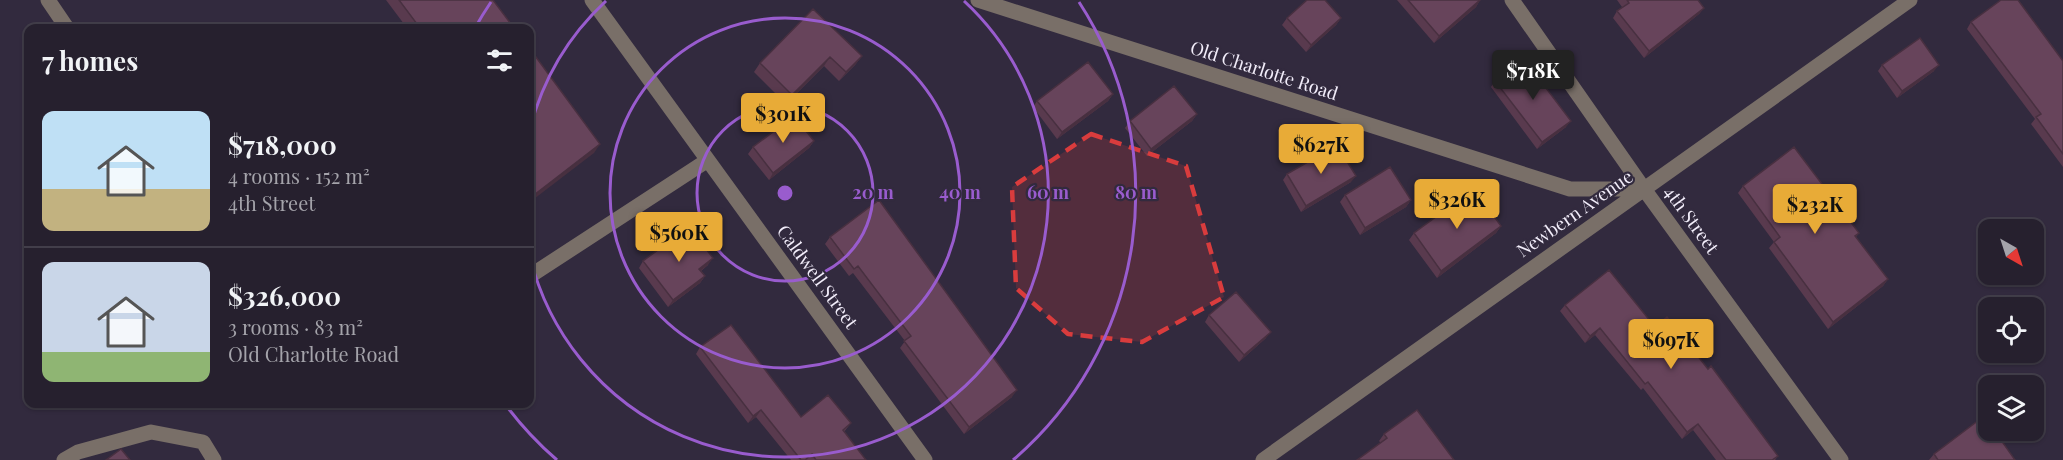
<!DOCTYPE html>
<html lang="en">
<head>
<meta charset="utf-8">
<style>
	body { margin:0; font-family:"Playfair Display",serif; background:#2e2836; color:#f1f3f6; height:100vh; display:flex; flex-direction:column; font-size:22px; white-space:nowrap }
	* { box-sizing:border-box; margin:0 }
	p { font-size:20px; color:#a4a3aa }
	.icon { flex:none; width:33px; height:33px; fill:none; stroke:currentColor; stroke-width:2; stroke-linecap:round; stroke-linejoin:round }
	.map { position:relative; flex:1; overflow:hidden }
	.drawer { position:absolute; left:24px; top:24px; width:510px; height:384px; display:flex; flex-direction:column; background:#26202e; border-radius:12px; box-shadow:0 2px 4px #0004,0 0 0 2px #423e4a }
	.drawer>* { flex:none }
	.needle { width:39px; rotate:141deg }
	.tools { position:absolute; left:1978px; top:219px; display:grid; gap:12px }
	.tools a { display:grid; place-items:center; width:66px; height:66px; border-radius:12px; background:#26202e; box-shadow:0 2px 4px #0004,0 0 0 2px #423e4a; font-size:30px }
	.price { position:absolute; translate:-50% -51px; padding:0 14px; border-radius:6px; background:#e8ab37; color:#111; font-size:20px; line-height:39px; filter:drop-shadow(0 2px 3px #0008) }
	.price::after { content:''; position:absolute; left:50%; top:36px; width:18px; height:14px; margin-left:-9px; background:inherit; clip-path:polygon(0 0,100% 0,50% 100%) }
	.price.selected { background:#222; color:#fff }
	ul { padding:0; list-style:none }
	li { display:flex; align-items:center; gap:18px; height:150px; padding:0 18px }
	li+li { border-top:2px solid #423e4a }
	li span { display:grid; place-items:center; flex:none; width:168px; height:120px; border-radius:12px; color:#555 }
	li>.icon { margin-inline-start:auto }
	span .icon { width:72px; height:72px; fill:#fffc; stroke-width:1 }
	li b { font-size:26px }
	h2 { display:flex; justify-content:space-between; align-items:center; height:72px; padding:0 18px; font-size:26px }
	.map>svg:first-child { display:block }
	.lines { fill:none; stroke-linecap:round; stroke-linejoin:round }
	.service { stroke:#796f68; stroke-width:15 }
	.minor { stroke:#796f68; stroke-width:15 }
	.wall { fill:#593a4e }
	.shaded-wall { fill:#483040 }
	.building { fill:#67445b; stroke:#483040; stroke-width:1.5 }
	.marked { fill:#d93c3d; fill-opacity:0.2; stroke:#d93c3d; stroke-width:4.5; stroke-dasharray:12 8; stroke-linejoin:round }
	.ring { fill:none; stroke:#995cce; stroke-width:3 }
	.labels { text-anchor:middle; stroke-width:4.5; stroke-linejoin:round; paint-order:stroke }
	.street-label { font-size:18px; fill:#f2edfa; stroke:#322a3e }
	.centre { fill:#995cce; stroke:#322a3e; stroke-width:3 }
	.ring-label { font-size:18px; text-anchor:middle; font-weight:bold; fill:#995cce; stroke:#322a3e; stroke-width:4.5; stroke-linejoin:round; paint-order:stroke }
</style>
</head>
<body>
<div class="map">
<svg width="2063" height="460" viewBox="0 0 2063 460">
	<rect width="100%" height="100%" fill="#322a3e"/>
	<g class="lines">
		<path class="service" d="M 64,460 L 78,452 L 151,432 L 203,442 L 214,460"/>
		<path class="minor" d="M 48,0 L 67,28
			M 592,0 L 925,460
			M 978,0 L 1570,189 L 1644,189
			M 1512,0 L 1644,189 L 1841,460
			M 530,276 L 708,160
			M 1263,460 L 1910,0"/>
	</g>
	<path class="wall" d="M 386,0 L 493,0 L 514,28 L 407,28 Z
		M 1397,0 L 1480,0 L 1476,7 L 1434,43 Z
		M 1617,0 L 1698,0 L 1704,8 L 1699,14 L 1644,58 L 1613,18 L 1617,11 L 1622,7 Z
		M 813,9 L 862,56 L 855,65 L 839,81 L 824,66 L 786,104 L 754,72 L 760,63 Z
		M 1287,18 L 1341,18 L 1336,25 L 1306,52 L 1282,25 Z
		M 1971,22 L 2063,61 L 2063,167 L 2031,124 L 2035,119 L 1967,29 Z
		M 1882,65 L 1934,71 L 1897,98 L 1878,71 Z
		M 1495,81 L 1566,127 L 1537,149 L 1491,87 Z
		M 1113,94 L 1108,101 L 1057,139 L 1033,107 L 1037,101 Z
		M 1197,114 L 1192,121 L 1147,156 L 1125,128 L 1130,121 Z
		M 814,141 L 809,148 L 769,180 L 748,154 L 753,147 Z
		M 1287,174 L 1351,182 L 1301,212 L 1283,180 Z
		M 1743,186 L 1859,233 L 1856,237 L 1888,279 L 1883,286 L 1828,329 L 1769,248 L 1774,242 L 1738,193 Z
		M 1345,195 L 1411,200 L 1406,207 L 1360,235 L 1340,202 Z
		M 1501,226 L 1496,233 L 1437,278 L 1409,240 L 1414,233 Z
		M 830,237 L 1012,397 L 964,434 L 900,348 L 905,341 L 853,273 L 849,276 L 825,244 Z
		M 643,261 L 708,265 L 701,271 L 705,276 L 700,283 L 668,307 L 639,268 Z
		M 1565,305 L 1655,327 L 1778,456 L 1775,460 L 1716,460 L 1693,430 L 1682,439 L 1643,388 L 1641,390 L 1595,335 L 1585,343 L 1560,311 Z
		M 1209,315 L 1266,338 L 1239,362 L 1205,322 Z
		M 700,347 L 801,417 L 851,423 L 844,432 L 866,460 L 791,460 L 756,417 L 748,423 L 696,354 Z
		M 1384,434 L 1454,460 L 1381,443 L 1379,441 Z
		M 1934,454 L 2015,460 L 1929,460 Z"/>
	<path class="shaded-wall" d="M 1480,0 L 1476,7 L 1434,43 L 1439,36 Z
		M 1704,8 L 1699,14 L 1644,58 L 1649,51 Z
		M 1341,18 L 1336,25 L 1306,52 L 1311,45 Z
		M 862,56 L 855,65 L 839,81 L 846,72 Z
		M 830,57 L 824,66 L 786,104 L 792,95 Z
		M 1939,65 L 1934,71 L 1897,98 L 1902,91 Z
		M 1113,94 L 1108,101 L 1057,139 L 1062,132 Z
		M 1197,114 L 1192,121 L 1147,156 L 1151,149 Z
		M 1571,121 L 1566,127 L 1537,149 L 1542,142 Z
		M 814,141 L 809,148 L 769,180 L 773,173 Z
		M 600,144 L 594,153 L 530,202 L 530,198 Z
		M 1356,176 L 1351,182 L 1301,212 L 1306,206 Z
		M 1411,200 L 1406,207 L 1360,235 L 1365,228 Z
		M 1501,226 L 1496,233 L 1437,278 L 1441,271 Z
		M 713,258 L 708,265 L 695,275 L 699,269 Z
		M 705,276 L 700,283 L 668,307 L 673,300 Z
		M 1888,279 L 1883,286 L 1828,329 L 1833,322 Z
		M 1600,328 L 1595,335 L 1585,343 L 1590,336 Z
		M 1271,332 L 1266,338 L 1239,362 L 1244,355 Z
		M 1017,390 L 1012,397 L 964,434 L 969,427 Z
		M 761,410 L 756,417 L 748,423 L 753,416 Z
		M 1698,424 L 1693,430 L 1682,439 L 1687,432 Z"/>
	<path class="building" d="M 399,0 L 493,0 L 514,28 L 420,28 Z
		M 1307,0 L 1325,0 L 1341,18 L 1311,45 L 1287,18 Z
		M 1408,0 L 1480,0 L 1439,36 Z
		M 1627,0 L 1698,0 L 1704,8 L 1649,51 L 1617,11 L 1629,3 Z
		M 2001,0 L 2018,0 L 2063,61 L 2063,154 L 2036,117 L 2041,114 L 1971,22 Z
		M 813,9 L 862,56 L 846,72 L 830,57 L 792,95 L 760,63 Z
		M 1920,38 L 1939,65 L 1902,91 L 1882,65 Z
		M 530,49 L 600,144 L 530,198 Z
		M 1524,59 L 1571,121 L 1542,142 L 1495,81 Z
		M 1088,62 L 1113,94 L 1062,132 L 1037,101 Z
		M 1174,86 L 1197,114 L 1151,149 L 1130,121 Z
		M 794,116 L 814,141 L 773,173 L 753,147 Z
		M 1337,145 L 1356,176 L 1306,206 L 1287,174 Z
		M 1794,147 L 1859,233 L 1855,236 L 1888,279 L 1833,322 L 1774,242 L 1780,237 L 1743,186 Z
		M 1390,167 L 1411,200 L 1365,228 L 1345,195 Z
		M 1474,189 L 1501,226 L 1441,271 L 1414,233 Z
		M 879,200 L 1017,390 L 969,427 L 904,341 L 911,336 L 858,266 L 854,269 L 830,237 Z
		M 689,227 L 713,258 L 699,269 L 705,276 L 673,300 L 643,261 Z
		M 1609,270 L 1655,327 L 1667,317 L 1708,369 L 1711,366 L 1778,456 L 1772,460 L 1726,460 L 1698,424 L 1687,432 L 1648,382 L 1645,384 L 1600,328 L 1590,336 L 1565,305 Z
		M 1236,292 L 1271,332 L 1244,355 L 1209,315 Z
		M 731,325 L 801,417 L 828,395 L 851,423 L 843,430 L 866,460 L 816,460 L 812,454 L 805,460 L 801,460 L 761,410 L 753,416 L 700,347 Z
		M 1417,410 L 1454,460 L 1357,460 L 1387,438 L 1384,434 Z
		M 1983,417 L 1989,424 L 1989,430 L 1994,430 L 2015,460 L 1938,460 L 1934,454 Z
		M 121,449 L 130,460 L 106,460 Z"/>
	<path class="marked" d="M 1091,134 L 1186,166 L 1224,297 L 1142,342 L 1068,334 L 1016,288 L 1012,187 Z"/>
	<g class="ring">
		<circle cx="785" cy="193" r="88"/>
		<circle cx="785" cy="193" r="175"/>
		<path d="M530 129A263 263 0 0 1 606 1M964 1A263 263 0 1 1 530 257"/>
		<path d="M557 460A351 351 0 0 1 505 404M475 28A351 351 0 0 1 491 2M1079 2A351 351 0 0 1 1013 460"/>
	</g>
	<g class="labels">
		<g class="street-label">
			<text transform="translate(1264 71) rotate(18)" y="6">Old Charlotte Road</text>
			<text transform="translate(1575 214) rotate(-35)" y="6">Newbern Avenue</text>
			<text transform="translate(1691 220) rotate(54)" y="6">4th Street</text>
			<text transform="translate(817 277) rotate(54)" y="6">Caldwell Street</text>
		</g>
	</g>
	<circle cx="785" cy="193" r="9" class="centre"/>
	<g class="ring-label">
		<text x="873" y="199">20 m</text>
		<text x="960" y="199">40 m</text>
		<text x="1048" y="199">60 m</text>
		<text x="1136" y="199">80 m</text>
	</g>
</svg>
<div class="tools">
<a><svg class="needle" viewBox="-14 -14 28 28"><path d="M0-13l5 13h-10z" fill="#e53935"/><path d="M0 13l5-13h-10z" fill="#a4a3aa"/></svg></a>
<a><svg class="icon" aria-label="locate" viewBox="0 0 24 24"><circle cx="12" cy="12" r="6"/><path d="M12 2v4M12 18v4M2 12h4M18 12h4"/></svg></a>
<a><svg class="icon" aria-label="layers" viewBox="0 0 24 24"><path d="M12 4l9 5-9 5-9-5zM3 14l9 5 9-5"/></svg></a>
</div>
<b class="price selected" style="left:1533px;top:101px">$718K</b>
<b class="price" style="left:783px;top:144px">$301K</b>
<b class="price" style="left:1321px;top:175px">$627K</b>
<b class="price" style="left:1457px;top:230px">$326K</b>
<b class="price" style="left:1815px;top:235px">$232K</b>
<b class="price" style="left:679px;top:263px">$560K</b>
<b class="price" style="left:1671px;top:370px">$697K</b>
<section class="drawer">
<h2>7 homes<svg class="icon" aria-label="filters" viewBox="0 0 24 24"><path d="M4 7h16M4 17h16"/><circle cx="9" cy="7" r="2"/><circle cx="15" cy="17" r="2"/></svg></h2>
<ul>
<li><span style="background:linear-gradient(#bfe0f5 65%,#c2b280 0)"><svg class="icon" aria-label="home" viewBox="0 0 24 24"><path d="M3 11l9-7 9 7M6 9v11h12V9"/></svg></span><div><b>$718,000</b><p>4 rooms · 152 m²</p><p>4th Street</p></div></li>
<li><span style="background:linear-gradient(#c9d6e8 75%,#8fb573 0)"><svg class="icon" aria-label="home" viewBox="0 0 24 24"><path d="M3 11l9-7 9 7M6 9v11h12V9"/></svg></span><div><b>$326,000</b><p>3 rooms · 83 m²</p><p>Old Charlotte Road</p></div></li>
</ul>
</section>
</div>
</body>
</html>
